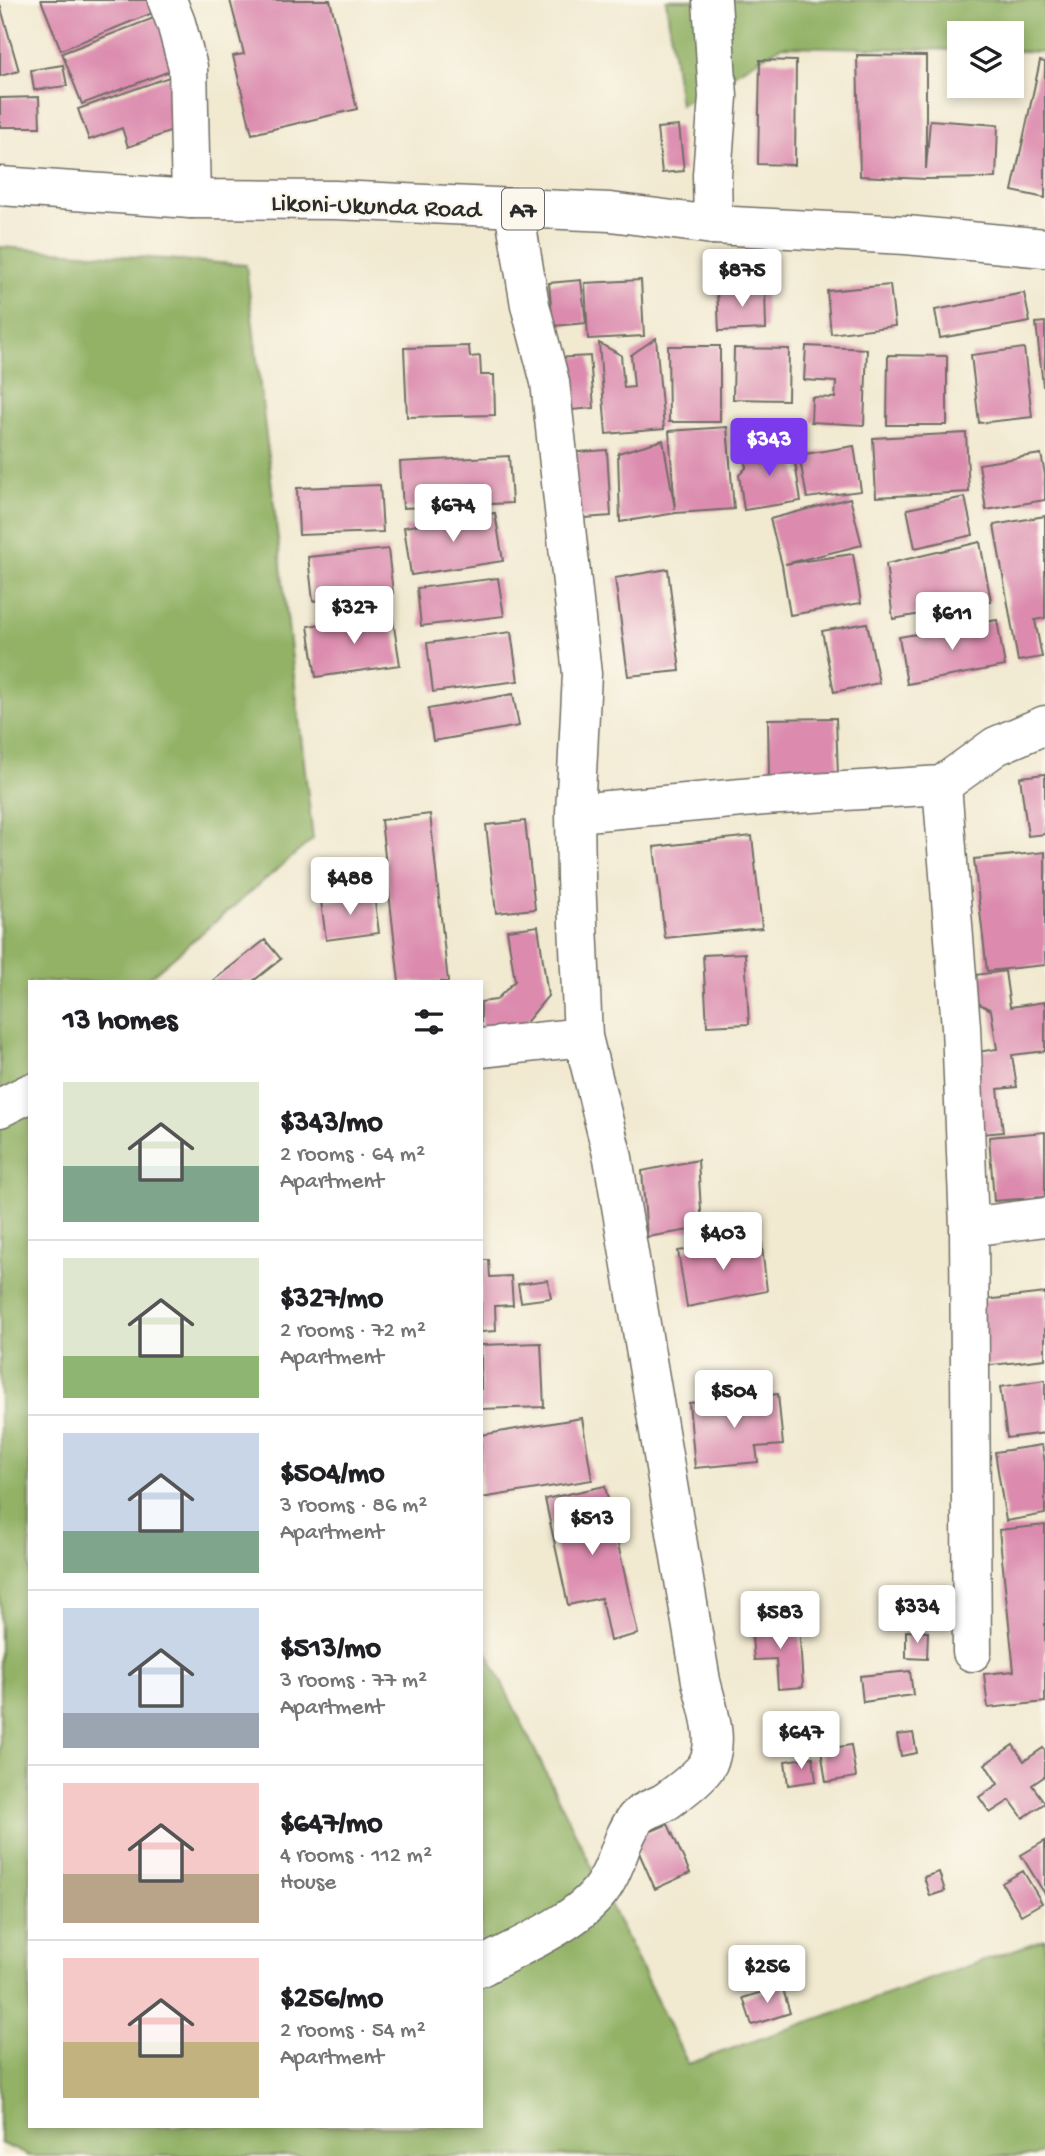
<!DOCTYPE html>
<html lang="en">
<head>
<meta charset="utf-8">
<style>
	body { margin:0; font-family:"Gochi Hand",sans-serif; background:#f2f2f2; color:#202124; height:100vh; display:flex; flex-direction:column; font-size:26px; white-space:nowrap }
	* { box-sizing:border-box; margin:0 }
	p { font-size:23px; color:#757577 }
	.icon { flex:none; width:38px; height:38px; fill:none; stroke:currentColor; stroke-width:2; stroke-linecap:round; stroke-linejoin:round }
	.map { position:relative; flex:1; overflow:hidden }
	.details { position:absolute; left:28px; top:980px; width:455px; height:1148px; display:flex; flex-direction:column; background:#fff; border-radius:0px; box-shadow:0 4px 10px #0003 }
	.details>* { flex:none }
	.tools { position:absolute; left:947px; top:21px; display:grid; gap:14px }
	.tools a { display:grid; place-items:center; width:77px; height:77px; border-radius:0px; background:#fff; box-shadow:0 4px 10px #0003; font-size:35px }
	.price { position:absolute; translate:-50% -60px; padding:0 16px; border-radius:7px; background:#fff; color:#222; font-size:23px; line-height:46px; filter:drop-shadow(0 2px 4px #0008) }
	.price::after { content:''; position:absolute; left:50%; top:42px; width:21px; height:16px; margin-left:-10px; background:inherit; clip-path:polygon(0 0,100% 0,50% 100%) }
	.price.on { background:#7c3aed; color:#fff }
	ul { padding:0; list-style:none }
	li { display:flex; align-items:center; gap:21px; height:175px; padding:0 35px }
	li+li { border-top:2px solid #e0e0e0 }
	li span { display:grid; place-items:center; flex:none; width:196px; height:140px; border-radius:0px; color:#555 }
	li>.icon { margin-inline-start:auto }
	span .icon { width:84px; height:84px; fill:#fffc; stroke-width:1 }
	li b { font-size:30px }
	h2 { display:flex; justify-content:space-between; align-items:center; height:84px; padding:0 35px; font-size:30px }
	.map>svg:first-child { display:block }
	.forest { fill:#93b266; stroke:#5f6e48; stroke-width:2 }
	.building { fill:#dc8bae }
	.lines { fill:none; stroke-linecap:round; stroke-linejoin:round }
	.street-casing { stroke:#706e65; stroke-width:41 }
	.highway-casing { stroke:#706e65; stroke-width:41 }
	.street { stroke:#fff; stroke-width:38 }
	.highway { stroke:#fff; stroke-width:38 }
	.labels { text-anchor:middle; stroke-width:5; stroke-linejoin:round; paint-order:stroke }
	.shield { fill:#fbf7ec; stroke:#696865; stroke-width:2 }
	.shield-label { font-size:24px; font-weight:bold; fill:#2b2b2b }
	.street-label { font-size:26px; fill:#2b2b2b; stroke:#fbf7ec }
</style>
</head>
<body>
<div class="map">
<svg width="1045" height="2156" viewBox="0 0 1045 2156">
	<rect width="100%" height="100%" fill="#fbf7ec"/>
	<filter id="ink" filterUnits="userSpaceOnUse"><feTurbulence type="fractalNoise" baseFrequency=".0143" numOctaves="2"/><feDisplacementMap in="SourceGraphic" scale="14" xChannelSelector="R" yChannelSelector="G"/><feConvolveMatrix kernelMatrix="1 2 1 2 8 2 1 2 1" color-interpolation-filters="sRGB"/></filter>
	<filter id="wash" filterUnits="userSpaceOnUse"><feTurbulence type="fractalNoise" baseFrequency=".00686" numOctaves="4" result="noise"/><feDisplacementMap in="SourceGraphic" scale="28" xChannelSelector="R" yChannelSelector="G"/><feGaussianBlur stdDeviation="1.57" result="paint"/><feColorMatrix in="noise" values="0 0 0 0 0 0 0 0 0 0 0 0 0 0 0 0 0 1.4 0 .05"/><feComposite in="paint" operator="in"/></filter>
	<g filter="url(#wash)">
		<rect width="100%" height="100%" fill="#f1e9d0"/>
		<path class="forest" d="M 666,0 L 1045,0 L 1045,52 L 1012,51 L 1012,33 L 959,33 L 959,50 L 782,46 L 680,105 Z
			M 0,247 L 246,265 L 313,839 L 144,982 L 30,982 L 30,2126 L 481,2126 L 481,1640 L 688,2064 L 1045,1939 L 1045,2149 L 1034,2156 L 29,2156 L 0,2143 Z"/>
		<g id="blocks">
			<path class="building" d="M 41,0 L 151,0 L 155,12 L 61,50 Z
				M 230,0 L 330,0 L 357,109 L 252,134 L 233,56 L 244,54 Z
				M 0,5 L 19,71 L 0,76 Z
				M 159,16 L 178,68 L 82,104 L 62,53 Z
				M 857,55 L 926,56 L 926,169 L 930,120 L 998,125 L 996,178 L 926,179 L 860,176 Z
				M 760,60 L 796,61 L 795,165 L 758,164 Z
				M 1040,61 L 1045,62 L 1045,198 L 1012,191 Z
				M 63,65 L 67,86 L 34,90 L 31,70 Z
				M 169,77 L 186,126 L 128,147 L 122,128 L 89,140 L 78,109 Z
				M 39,97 L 40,127 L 0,127 L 0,98 Z
				M 679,126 L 684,171 L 662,173 L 657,128 Z
				M 581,280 L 586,323 L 553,326 L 549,283 Z
				M 641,280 L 644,336 L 588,339 L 585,283 Z
				M 890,285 L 895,326 L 831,334 L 827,291 Z
				M 765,287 L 766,329 L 719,331 L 717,288 Z
				M 1024,293 L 1030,322 L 940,338 L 935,310 Z
				M 1045,322 L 1045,386 L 1043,386 L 1036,323 Z
				M 656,338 L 664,429 L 606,434 L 599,343 L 621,355 L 624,388 L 634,387 L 631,355 Z
				M 469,346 L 470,357 L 480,356 L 481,375 L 494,375 L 495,415 L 407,417 L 404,348 Z
				M 668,346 L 720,346 L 720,422 L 669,422 Z
				M 806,346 L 867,349 L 864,425 L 811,422 L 812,397 L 835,398 L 836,382 L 804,380 Z
				M 734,348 L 789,349 L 788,400 L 733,399 Z
				M 1024,348 L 1032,417 L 979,423 L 971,355 Z
				M 888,355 L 947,356 L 947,425 L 887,425 Z
				M 590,356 L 594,408 L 559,411 L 555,358 Z
				M 727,427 L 734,509 L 676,513 L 620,522 L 618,453 L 663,440 L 675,509 L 669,431 Z
				M 966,433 L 969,492 L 876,497 L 873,438 Z
				M 758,442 L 762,464 L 778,461 L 775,445 L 792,443 L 801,501 L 744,510 L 739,475 L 746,468 L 743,444 Z
				M 854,446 L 861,491 L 807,498 L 799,455 Z
				M 607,450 L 611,516 L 570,519 L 565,453 Z
				M 1041,454 L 1045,474 L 1045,500 L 986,510 L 979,464 Z
				M 509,456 L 512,503 L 403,508 L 400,462 Z
				M 380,485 L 383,532 L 299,535 L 297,488 Z
				M 965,497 L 973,535 L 915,548 L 907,509 Z
				M 850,498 L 862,545 L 785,564 L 853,554 L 861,603 L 790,615 L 782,565 L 770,519 Z
				M 495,513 L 503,561 L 411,575 L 404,527 Z
				M 1045,516 L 1045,618 L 1035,620 L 1042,657 L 1018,661 L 994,525 Z
				M 980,542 L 991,601 L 893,619 L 886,564 Z
				M 388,549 L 393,593 L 313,601 L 308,557 Z
				M 668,569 L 680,671 L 628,676 L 615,578 Z
				M 498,578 L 504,616 L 421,626 L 417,588 Z
				M 392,614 L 400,665 L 316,677 L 308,626 Z
				M 997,620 L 1005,666 L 907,684 L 899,637 Z
				M 867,623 L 879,683 L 834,692 L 822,631 Z
				M 511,632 L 518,681 L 433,692 L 427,643 Z
				M 513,694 L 519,726 L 433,741 L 428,709 Z
				M 836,718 L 838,776 L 769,777 L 768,719 Z
				M 1045,774 L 1045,834 L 1028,836 L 1020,777 Z
				M 430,814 L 448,982 L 399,982 L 381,820 Z
				M 525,821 L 535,909 L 496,913 L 486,825 Z
				M 752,836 L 762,928 L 665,938 L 654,847 Z
				M 1045,852 L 1045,965 L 987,971 L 974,859 Z
				M 374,894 L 379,933 L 326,940 L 321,901 Z
				M 538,926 L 548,996 L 519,1031 L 481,1035 L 481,1002 L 496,1000 L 515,981 L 507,930 Z
				M 265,940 L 281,959 L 252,982 L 211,982 Z
				M 745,953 L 749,1024 L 707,1026 L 703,955 Z
				M 1005,971 L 1010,1007 L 1045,1002 L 1045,1051 L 1012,1055 L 1017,1087 L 998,1089 L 1003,1132 L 982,1134 L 971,1053 L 997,1049 L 991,1010 L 978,1003 L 975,975 Z
				M 1045,1132 L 1045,1197 L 994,1201 L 989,1137 Z
				M 698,1160 L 702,1228 L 647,1237 L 642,1171 Z
				M 761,1238 L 767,1291 L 687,1307 L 678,1251 Z
				M 481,1260 L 489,1260 L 490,1277 L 511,1276 L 513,1305 L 495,1306 L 496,1331 L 481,1332 Z
				M 548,1280 L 551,1298 L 521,1302 L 518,1284 Z
				M 1045,1293 L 1045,1359 L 983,1366 L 976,1301 Z
				M 541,1343 L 544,1407 L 481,1409 L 481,1345 Z
				M 1045,1380 L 1045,1433 L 1007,1438 L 1000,1387 Z
				M 778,1394 L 783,1445 L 756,1447 L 758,1462 L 695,1468 L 689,1403 Z
				M 582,1418 L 592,1480 L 481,1498 L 481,1435 Z
				M 1042,1445 L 1045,1463 L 1045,1514 L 1006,1521 L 995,1452 Z
				M 605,1486 L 638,1634 L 610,1641 L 601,1598 L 568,1605 L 545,1499 Z
				M 1045,1525 L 1045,1702 L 988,1708 L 984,1674 L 1014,1671 L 999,1530 Z
				M 799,1623 L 803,1687 L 778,1689 L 776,1659 L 754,1660 L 751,1626 Z
				M 906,1631 L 928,1632 L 927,1659 L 906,1658 Z
				M 910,1671 L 913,1695 L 863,1702 L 860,1676 Z
				M 913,1733 L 917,1753 L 901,1756 L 897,1735 Z
				M 851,1745 L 856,1777 L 826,1782 L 821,1750 Z
				M 1013,1745 L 1024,1761 L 1043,1748 L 1045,1751 L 1045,1776 L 1032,1785 L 1045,1803 L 1023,1818 L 1010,1800 L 990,1813 L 979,1797 L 998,1784 L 985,1764 Z
				M 813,1757 L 816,1781 L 788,1785 L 785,1761 Z
				M 668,1824 L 690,1873 L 655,1889 L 633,1839 Z
				M 1045,1841 L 1045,1894 L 1021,1855 Z
				M 1023,1871 L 1042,1903 L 1021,1915 L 1002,1883 Z
				M 939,1872 L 945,1891 L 930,1896 L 924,1877 Z
				M 782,1986 L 790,2013 L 752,2025 L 743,1998 Z"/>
		</g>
	</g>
	<g filter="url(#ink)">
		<use href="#blocks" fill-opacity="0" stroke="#706e65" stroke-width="2"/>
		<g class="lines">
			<defs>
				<path id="street" d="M 167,0 L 176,23 L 188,67 L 191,199
					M 712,0 L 718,97 L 712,175 L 713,225
					M 942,785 L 961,1027 L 969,1227 L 972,1652
					M 575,813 L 764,796 L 942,785 L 996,746 L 1045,725
					M 481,1048 L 583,1037
					M 0,1108 L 30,1093
					M 969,1227 L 1045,1217
					M 481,1967 C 520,1945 586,1920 607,1880 C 619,1860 621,1837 636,1818 C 644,1809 659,1807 668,1800 C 680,1791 696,1780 705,1768 C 722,1744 707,1707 701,1681 L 613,1158 L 583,1037 L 576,878 L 575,813 L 582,674 L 550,382 L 530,305 L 514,209"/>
				<path id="highway" d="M 0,186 L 191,199 L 335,200 L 610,212 L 713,225 L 906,235 L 1045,248"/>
			</defs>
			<use href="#street" class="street-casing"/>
			<use href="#highway" class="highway-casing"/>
			<use href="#street" class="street"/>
			<use href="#highway" class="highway"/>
		</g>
	</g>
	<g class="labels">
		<rect class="shield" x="502" y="188.5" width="42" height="41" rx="5"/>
		<g class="shield-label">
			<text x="523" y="217">A7</text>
		</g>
		<g class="street-label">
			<text transform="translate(376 204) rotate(2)" y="9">Likoni-Ukunda Road</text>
		</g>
	</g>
</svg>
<div class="tools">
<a><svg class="icon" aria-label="layers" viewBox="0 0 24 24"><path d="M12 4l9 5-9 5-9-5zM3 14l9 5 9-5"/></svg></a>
</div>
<b class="price" style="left:742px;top:309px">$875</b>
<b class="price on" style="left:769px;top:478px">$343</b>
<b class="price" style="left:453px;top:544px">$674</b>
<b class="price" style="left:354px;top:646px">$327</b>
<b class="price" style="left:952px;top:652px">$611</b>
<b class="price" style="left:350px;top:917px">$488</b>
<b class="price" style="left:723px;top:1272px">$403</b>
<b class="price" style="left:734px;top:1430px">$504</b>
<b class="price" style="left:592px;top:1557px">$513</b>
<b class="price" style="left:917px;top:1645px">$334</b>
<b class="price" style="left:780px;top:1651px">$583</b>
<b class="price" style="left:801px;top:1771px">$647</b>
<b class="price" style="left:767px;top:2005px">$256</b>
<section class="details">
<h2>13 homes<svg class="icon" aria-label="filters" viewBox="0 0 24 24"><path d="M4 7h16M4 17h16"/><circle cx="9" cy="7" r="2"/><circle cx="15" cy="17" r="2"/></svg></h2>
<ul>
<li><span style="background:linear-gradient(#dfe7d0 60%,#7fa58c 0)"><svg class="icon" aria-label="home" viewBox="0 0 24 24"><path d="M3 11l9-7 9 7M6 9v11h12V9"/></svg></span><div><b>$343/mo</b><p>2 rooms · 64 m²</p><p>Apartment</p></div></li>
<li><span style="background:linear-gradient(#dfe7d0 70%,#8fb573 0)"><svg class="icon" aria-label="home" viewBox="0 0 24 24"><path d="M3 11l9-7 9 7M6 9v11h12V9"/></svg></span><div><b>$327/mo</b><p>2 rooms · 72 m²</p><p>Apartment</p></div></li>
<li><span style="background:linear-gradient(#c9d6e8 70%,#7fa58c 0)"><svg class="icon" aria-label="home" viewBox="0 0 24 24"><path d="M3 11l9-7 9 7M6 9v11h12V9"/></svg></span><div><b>$504/mo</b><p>3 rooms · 86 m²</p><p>Apartment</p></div></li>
<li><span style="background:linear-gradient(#c9d6e8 75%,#9aa5b1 0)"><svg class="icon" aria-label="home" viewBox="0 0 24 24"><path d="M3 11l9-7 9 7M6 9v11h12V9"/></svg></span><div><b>$513/mo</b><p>3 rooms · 77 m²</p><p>Apartment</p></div></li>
<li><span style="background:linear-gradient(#f6c9c9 65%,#b9a48a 0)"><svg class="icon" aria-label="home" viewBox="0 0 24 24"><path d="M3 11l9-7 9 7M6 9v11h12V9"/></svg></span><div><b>$647/mo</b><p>4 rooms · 112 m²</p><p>House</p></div></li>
<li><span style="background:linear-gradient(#f6c9c9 60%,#c2b280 0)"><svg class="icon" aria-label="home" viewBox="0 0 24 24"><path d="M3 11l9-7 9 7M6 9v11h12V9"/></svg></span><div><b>$256/mo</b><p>2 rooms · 54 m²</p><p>Apartment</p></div></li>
</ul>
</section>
</div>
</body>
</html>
